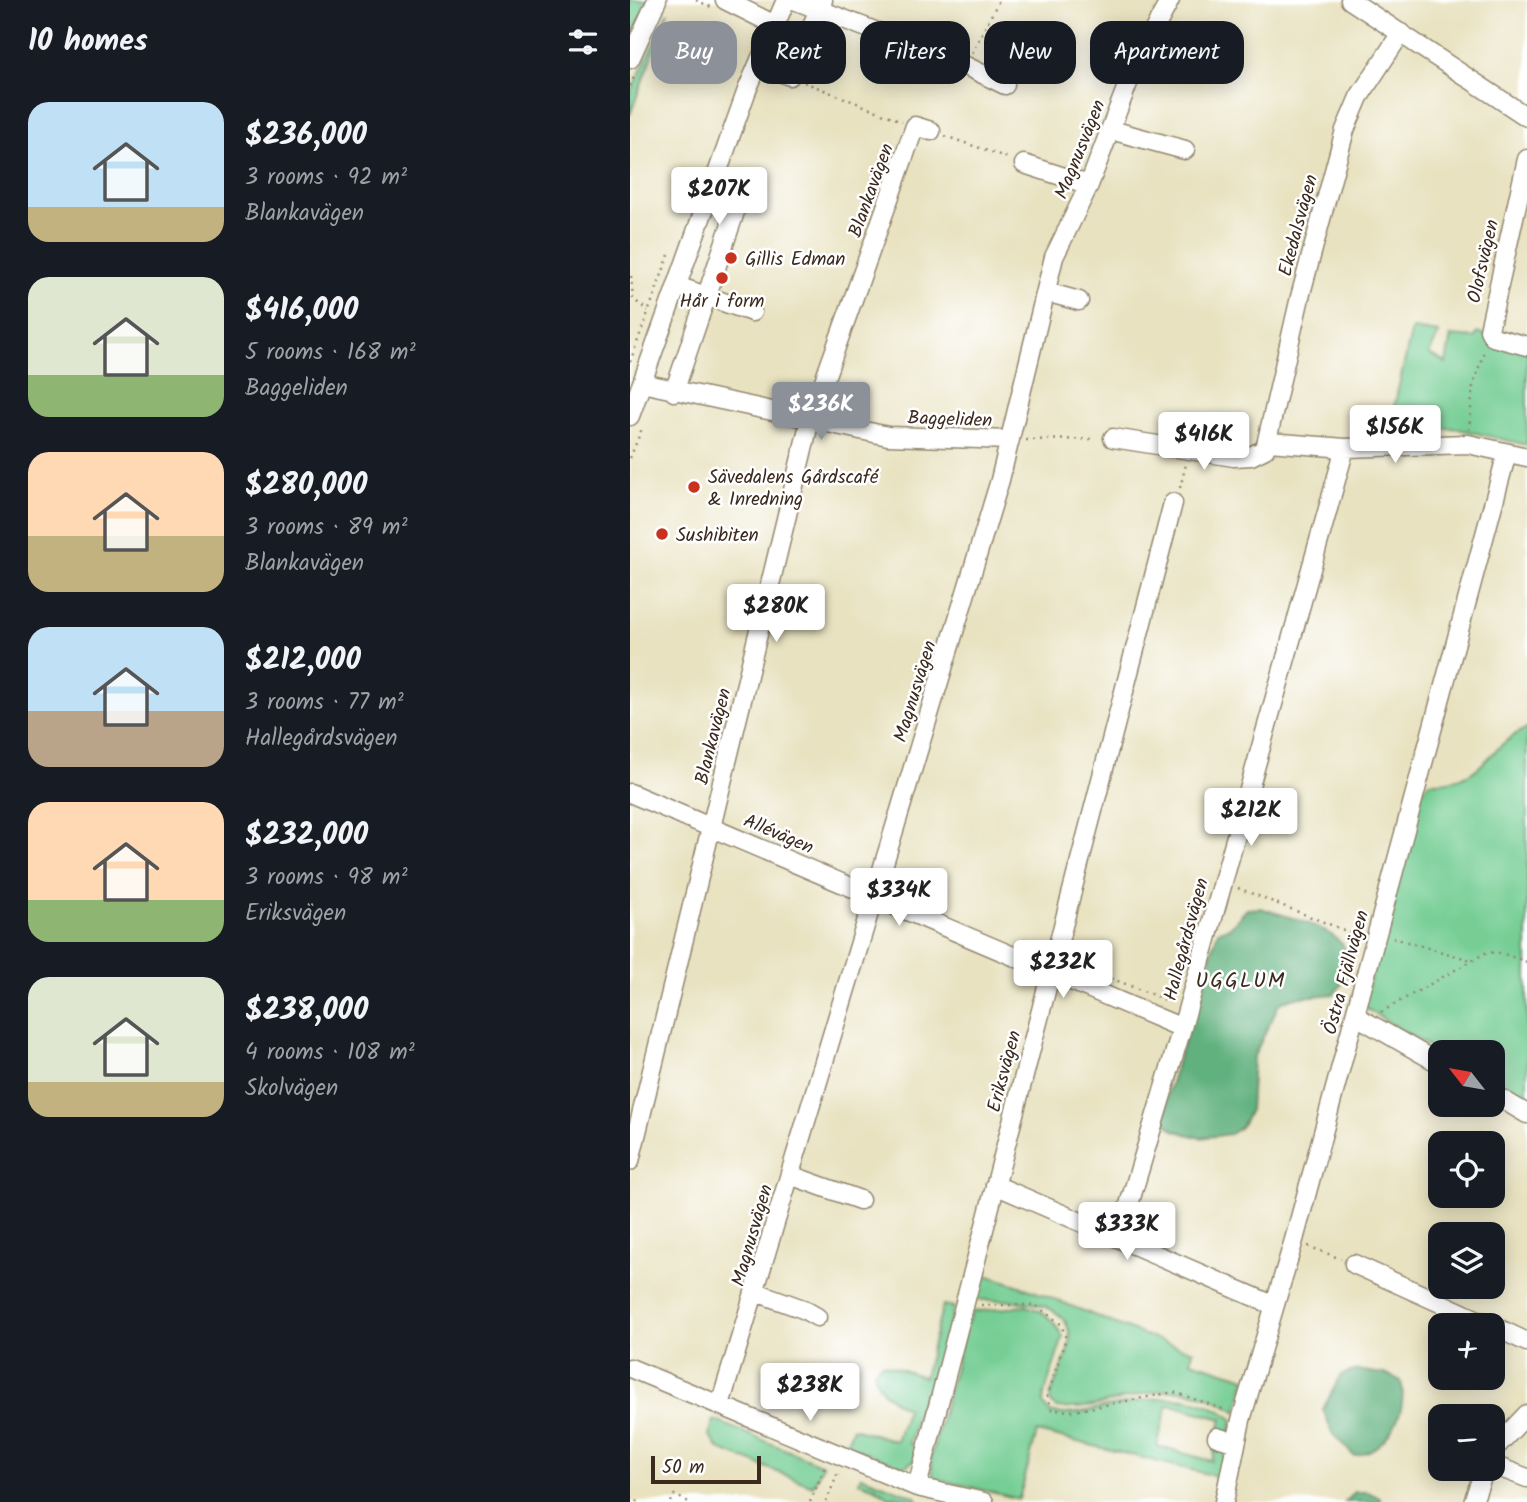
<!DOCTYPE html>
<html lang="en">
<head>
<meta charset="utf-8">
<style>
	body { margin:0; font-family:Kalam,sans-serif; background:#20242c; color:#f1f3f6; height:100vh; display:flex; flex-direction:column; font-size:26px; white-space:nowrap }
	* { box-sizing:border-box; margin:0 }
	p { font-size:23px; color:#9ea1a6 }
	.icon { flex:none; width:38px; height:38px; fill:none; stroke:currentColor; stroke-width:2; stroke-linecap:round; stroke-linejoin:round }
	.map { position:relative; flex:1; overflow:hidden }
	.sheet { display:flex; flex-direction:column; background:#171b24; width:630px }
	.sheet>* { flex:none }
	.banner { position:absolute; left:21px; top:21px; width:665px; height:63px; display:flex; gap:14px }
	.needle { width:46px; rotate:301deg }
	.buttons { position:absolute; left:798px; top:1040px; display:grid; gap:14px }
	.buttons a { display:grid; place-items:center; width:77px; height:77px; border-radius:14px; background:#171b24; box-shadow:0 4px 18px #0003; font-size:35px }
	.scale { position:absolute; left:21px; bottom:18px; width:110px; box-sizing:border-box; padding-left:7px; border:4px solid #3b2a1e; border-top:0; font-size:19px; line-height:24px; white-space:nowrap; color:#3b2a1e; -webkit-text-stroke:5px #fff; paint-order:stroke }
	.price { position:absolute; translate:-50% -60px; padding:0 16px; border-radius:7px; background:#fff; color:#222; font-size:23px; line-height:46px; filter:drop-shadow(0 2px 4px #0008) }
	.price::after { content:''; position:absolute; left:50%; top:42px; width:21px; height:16px; margin-left:-10px; background:inherit; clip-path:polygon(0 0,100% 0,50% 100%) }
	.price.on { background:#8c9099; color:#fff }
	ul { padding:0; list-style:none }
	li { display:flex; align-items:center; gap:21px; height:175px; padding:0 28px }
	li span { display:grid; place-items:center; flex:none; width:196px; height:140px; border-radius:21px; color:#555 }
	li>.icon { margin-inline-start:auto }
	span .icon { width:84px; height:84px; fill:#fffc; stroke-width:1 }
	li b { font-size:30px }
	h2 { display:flex; justify-content:space-between; align-items:center; height:84px; padding:0 28px; font-size:30px }
	.pill { padding:0 24px; border-radius:21px; background:#171b24; box-shadow:0 4px 18px #0003; font-size:24px; line-height:63px }
	.pill.on { background:#8c9099; color:#fff }
	main { display:flex; flex:1; min-height:0 }
	.map>svg:first-child { display:block }
	.green { fill:#76ce94; stroke:#587c59; stroke-width:2 }
	.forest { fill:#60b17e; stroke:#4e6e4e; stroke-width:2 }
	.lines { fill:none; stroke-linecap:round; stroke-linejoin:round }
	.minor-casing { stroke:#92866f; stroke-width:21 }
	.path { stroke:#92866f; stroke-width:2.5; stroke-dasharray:2 5; stroke-linecap:butt }
	.minor { stroke:#fff; stroke-width:18 }
	.poi-dot { fill:#c8321e; stroke:#fff; stroke-width:2.5 }
	.labels { text-anchor:middle; stroke-width:5; stroke-linejoin:round; paint-order:stroke }
	.street-label { font-size:19px; fill:#3b2a1e; stroke:#fff }
	.poi-label { font-size:19px; fill:#3b2a1e; stroke:#fff; text-anchor:start }
	.neighbourhood-label { font-size:21px; letter-spacing:2px; fill:#3b2a1e; stroke:#fff }
</style>
</head>
<body>
<main>
<section class="sheet">
<h2>10 homes<svg class="icon" aria-label="filters" viewBox="0 0 24 24"><path d="M4 7h16M4 17h16"/><circle cx="9" cy="7" r="2"/><circle cx="15" cy="17" r="2"/></svg></h2>
<ul>
<li><span style="background:linear-gradient(#bfe0f5 75%,#c2b280 0)"><svg class="icon" aria-label="home" viewBox="0 0 24 24"><path d="M3 11l9-7 9 7M6 9v11h12V9"/></svg></span><div><b>$236,000</b><p>3 rooms · 92 m²</p><p>Blankavägen</p></div></li>
<li><span style="background:linear-gradient(#dfe7d0 70%,#8fb573 0)"><svg class="icon" aria-label="home" viewBox="0 0 24 24"><path d="M3 11l9-7 9 7M6 9v11h12V9"/></svg></span><div><b>$416,000</b><p>5 rooms · 168 m²</p><p>Baggeliden</p></div></li>
<li><span style="background:linear-gradient(#ffd9b3 60%,#c2b280 0)"><svg class="icon" aria-label="home" viewBox="0 0 24 24"><path d="M3 11l9-7 9 7M6 9v11h12V9"/></svg></span><div><b>$280,000</b><p>3 rooms · 89 m²</p><p>Blankavägen</p></div></li>
<li><span style="background:linear-gradient(#bfe0f5 60%,#b9a48a 0)"><svg class="icon" aria-label="home" viewBox="0 0 24 24"><path d="M3 11l9-7 9 7M6 9v11h12V9"/></svg></span><div><b>$212,000</b><p>3 rooms · 77 m²</p><p>Hallegårdsvägen</p></div></li>
<li><span style="background:linear-gradient(#ffd9b3 70%,#8fb573 0)"><svg class="icon" aria-label="home" viewBox="0 0 24 24"><path d="M3 11l9-7 9 7M6 9v11h12V9"/></svg></span><div><b>$232,000</b><p>3 rooms · 98 m²</p><p>Eriksvägen</p></div></li>
<li><span style="background:linear-gradient(#dfe7d0 75%,#c2b280 0)"><svg class="icon" aria-label="home" viewBox="0 0 24 24"><path d="M3 11l9-7 9 7M6 9v11h12V9"/></svg></span><div><b>$238,000</b><p>4 rooms · 108 m²</p><p>Skolvägen</p></div></li>
</ul>
</section>
<div class="map">
<svg width="897" height="1502" viewBox="0 0 897 1502">
	<rect width="100%" height="100%" fill="#fff"/>
	<filter id="ink" filterUnits="userSpaceOnUse"><feTurbulence type="fractalNoise" baseFrequency=".0143" numOctaves="2"/><feDisplacementMap in="SourceGraphic" scale="14" xChannelSelector="R" yChannelSelector="G"/><feConvolveMatrix kernelMatrix="1 2 1 2 8 2 1 2 1" color-interpolation-filters="sRGB"/></filter>
	<filter id="wash" filterUnits="userSpaceOnUse"><feTurbulence type="fractalNoise" baseFrequency=".00686" numOctaves="4" result="noise"/><feDisplacementMap in="SourceGraphic" scale="28" xChannelSelector="R" yChannelSelector="G"/><feGaussianBlur stdDeviation="1.57" result="paint"/><feColorMatrix in="noise" values="0 0 0 0 0 0 0 0 0 0 0 0 0 0 0 0 0 1.4 0 .05"/><feComposite in="paint" operator="in"/></filter>
	<g filter="url(#wash)">
		<rect width="100%" height="100%" fill="#e8e2c0"/>
		<path class="green" d="M 0,0 L 18,0 L 0,41 Z
			M 38,12 L 0,115 L 0,94 Z
			M 782,329 L 809,333 L 799,354 L 816,363 L 821,336 L 845,338 L 848,332 L 897,351 L 897,445 L 824,428 L 759,429 Z
			M 897,728 L 897,1106 L 863,1085 L 863,1052 L 810,1053 L 737,1009 L 734,1004 L 786,800 L 799,782 C 856,784 853,749 897,728 Z
			M 345,1272 C 420,1292 488,1330 563,1351 L 561,1361 L 616,1378 L 607,1412 C 534,1364 497,1412 427,1408 L 421,1403 L 420,1396 C 425,1382 441,1350 440,1338 C 438,1294 370,1301 341,1300 Z
			M 313,1305 L 324,1307 L 304,1396 L 293,1394 L 279,1444 L 290,1448 L 283,1461 L 274,1467 L 216,1445 L 223,1428 L 266,1441 L 277,1408 C 261,1401 247,1389 244,1371 L 252,1363 L 294,1377 Z
			M 395,1306 C 413,1309 425,1321 433,1337 L 414,1395 L 413,1404 L 419,1412 C 434,1416 447,1413 462,1410 C 514,1401 557,1385 603,1419 L 601,1431 L 594,1433 L 589,1430 L 592,1419 L 538,1404 L 527,1446 L 582,1461 L 586,1445 L 593,1447 L 596,1451 L 590,1477 L 407,1432 L 389,1499 L 303,1478 L 301,1457 L 336,1326 L 343,1312 Z
			M 84,1420 L 193,1465 L 183,1486 L 89,1449 L 79,1435 Z
			M 231,1476 L 286,1497 L 289,1502 L 264,1496 L 262,1499 L 246,1488 L 229,1482 Z"/>
		<path class="forest" d="M 631,908 C 672,922 753,937 704,994 L 661,998 L 649,1004 L 623,1058 L 620,1110 L 611,1127 L 600,1134 L 570,1138 L 544,1130 L 530,1118 L 588,931 L 599,928 L 617,909 Z
			M 727,1370 L 759,1375 L 771,1381 C 779,1413 757,1450 724,1456 L 702,1433 L 693,1409 L 711,1375 Z
			M 725,1492 L 738,1492 L 750,1498 L 750,1502 L 715,1502 Z"/>
	</g>
	<g filter="url(#ink)">
		<g class="lines">
			<defs>
				<path id="minor" d="M 95,0 L 145,25
					M 164,0 L 336,66 L 375,85
					M 720,0 L 897,117
					M 0,59 L 27,0
					M 129,63 L 160,76 L 193,0
					M 481,130 L 555,150
					M 897,159 L 859,330 L 863,337 L 897,346
					M 394,164 L 459,185
					M 47,286 L 122,312
					M 416,292 L 449,301
					M 12,383 L 258,436 L 380,440
					M 44,392 L 105,212 L 101,203 L 79,196
					M 0,416 L 117,90 L 156,0
					M 483,438 L 604,457 L 621,456 L 635,449 L 670,297 L 715,130 L 729,97 L 771,33
					M 639,442 L 715,448 L 838,444 L 897,457
					M 0,793 L 552,1028
					M 726,1016 L 810,1064
					M 863,1094 L 897,1114
					M 0,1161 L 180,420 L 285,126 L 301,131
					M 160,1175 L 230,1200
					M 365,1185 L 643,1305
					M 489,1238 L 552,1028 L 715,448
					M 724,1264 L 859,1325
					M 126,1292 L 173,1309 L 187,1317
					M 863,1326 L 897,1342
					M 0,1368 L 287,1487 L 354,1502
					M 90,1405 L 370,480 L 424,257 L 459,185 L 505,65 L 540,0
					M 587,1437 L 606,1443
					M 863,1450 L 897,1414
					M 863,1465 L 897,1478
					M 287,1487 L 543,503
					M 594,1502 L 611,1420 L 664,1240 L 877,453
					M 843,1502 L 855,1468"/>
			</defs>
			<use href="#minor" class="minor-casing"/>
			<path class="path" d="M 66,0 L 81,7
				M 342,53 L 369,0
				M 174,82 L 272,121
				M 0,86 L 5,75
				M 315,136 L 381,159
				M 1,276 L 3,299 L 18,311
				M 0,362 L 39,255
				M 839,430 L 843,386 L 854,351
				M 396,440 L 466,439
				M 0,458 L 13,426
				M 550,488 L 556,464
				M 608,888 L 729,936
				M 763,938 L 841,960
				M 468,973 L 543,1003
				M 751,1012 L 857,952 L 871,953 L 897,962
				M 678,1246 L 711,1259
				M 351,1305 L 405,1305 L 431,1324 L 436,1338 L 417,1397 L 422,1410 L 444,1411 L 544,1392 L 596,1410
				M 0,1498 L 9,1502
				M 41,1502 L 44,1495 L 59,1502
				M 180,1502 L 195,1467
				M 196,1502 L 208,1473"/>
			<use href="#minor" class="minor"/>
		</g>
	</g>
	<g class="poi-dot">
		<circle cx="101" cy="258" r="7"/>
		<circle cx="92" cy="278" r="7"/>
		<circle cx="64" cy="487" r="7"/>
		<circle cx="32" cy="534" r="7"/>
	</g>
	<g class="labels">
		<g class="street-label">
			<text transform="translate(449 149) rotate(-68)" y="7">Magnusvägen</text>
			<text transform="translate(240 190) rotate(-70)" y="7">Blankavägen</text>
			<text transform="translate(667 225) rotate(-75)" y="7">Ekedalsvägen</text>
			<text transform="translate(852 261) rotate(-77)" y="7">Olofsvägen</text>
			<text transform="translate(320 418) rotate(2)" y="7">Baggeliden</text>
			<text transform="translate(284 691) rotate(-73)" y="7">Magnusvägen</text>
			<text transform="translate(82 736) rotate(-76)" y="7">Blankavägen</text>
			<text transform="translate(149 833) rotate(23)" y="7">Allévägen</text>
			<text transform="translate(555 939) rotate(-75)" y="7">Hallegårdsvägen</text>
			<text transform="translate(715 972) rotate(-75)" y="7">Östra Fjällvägen</text>
			<text transform="translate(373 1071) rotate(-75)" y="7">Eriksvägen</text>
			<text transform="translate(121 1235) rotate(-74)" y="7">Magnusvägen</text>
		</g>
		<g class="poi-label">
			<text x="115" y="265">Gillis Edman</text>
			<text x="92" y="307" text-anchor="middle">Hår i form</text>
			<text x="78" y="483">Sävedalens Gårdscafé<tspan x="78" dy="22">&amp; Inredning</tspan></text>
			<text x="46" y="541">Sushibiten</text>
		</g>
		<g class="neighbourhood-label">
			<text x="611" y="987">UGGLUM</text>
		</g>
	</g>
</svg>
<div class="buttons">
<a><svg class="needle" viewBox="-14 -14 28 28"><path d="M0-13l5 13h-10z" fill="#e53935"/><path d="M0 13l5-13h-10z" fill="#9ea1a6"/></svg></a>
<a><svg class="icon" aria-label="locate" viewBox="0 0 24 24"><circle cx="12" cy="12" r="6"/><path d="M12 2v4M12 18v4M2 12h4M18 12h4"/></svg></a>
<a><svg class="icon" aria-label="layers" viewBox="0 0 24 24"><path d="M12 4l9 5-9 5-9-5zM3 14l9 5 9-5"/></svg></a>
<a>+</a>
<a>−</a>
</div>
<div class="scale">50 m</div>
<b class="price" style="left:89px;top:227px">$207K</b>
<b class="price on" style="left:191px;top:442px">$236K</b>
<b class="price" style="left:765px;top:465px">$156K</b>
<b class="price" style="left:574px;top:472px">$416K</b>
<b class="price" style="left:146px;top:644px">$280K</b>
<b class="price" style="left:621px;top:848px">$212K</b>
<b class="price" style="left:269px;top:928px">$334K</b>
<b class="price" style="left:433px;top:1000px">$232K</b>
<b class="price" style="left:497px;top:1262px">$333K</b>
<b class="price" style="left:180px;top:1423px">$238K</b>
<div class="banner">
<a class="pill on">Buy</a>
<a class="pill">Rent</a>
<a class="pill">Filters</a>
<a class="pill">New</a>
<a class="pill">Apartment</a>
</div>
</div>
</main>
</body>
</html>
